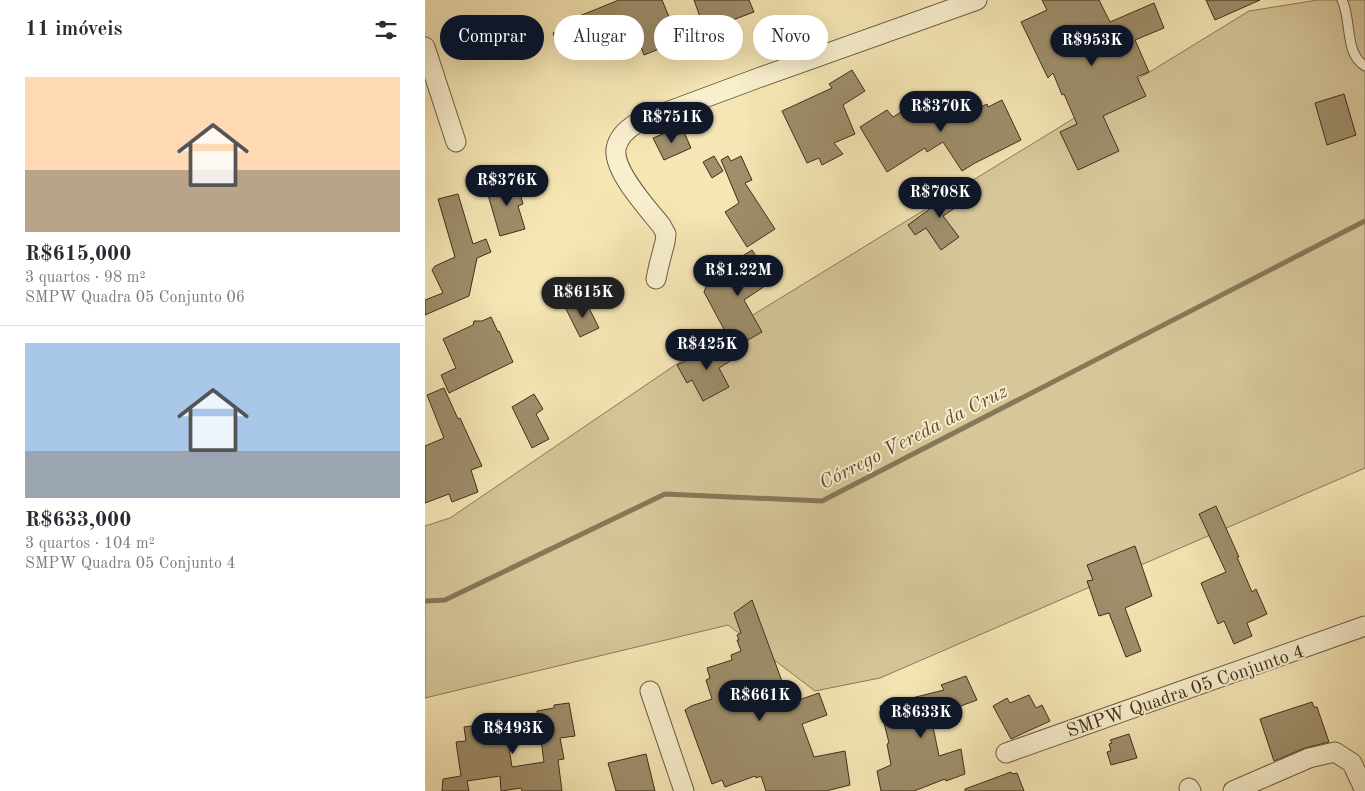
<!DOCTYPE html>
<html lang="pt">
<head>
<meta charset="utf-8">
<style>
	body { margin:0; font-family:"Old Standard TT",serif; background:#f2f2f3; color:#2b2b33; height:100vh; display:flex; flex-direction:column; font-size:19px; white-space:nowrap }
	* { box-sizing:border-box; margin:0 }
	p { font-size:16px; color:#7c7c81 }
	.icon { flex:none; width:28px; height:28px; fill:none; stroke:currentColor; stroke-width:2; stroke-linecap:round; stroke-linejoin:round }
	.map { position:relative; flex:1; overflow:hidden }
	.details { display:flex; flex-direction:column; background:#fff; width:425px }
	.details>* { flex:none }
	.banner { position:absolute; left:15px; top:15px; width:475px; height:45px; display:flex; gap:10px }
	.price { position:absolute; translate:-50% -42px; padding:0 11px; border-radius:18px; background:#111827; color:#fff; font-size:16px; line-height:32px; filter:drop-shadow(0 1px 2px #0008) }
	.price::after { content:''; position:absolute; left:50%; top:30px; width:15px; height:11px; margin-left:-8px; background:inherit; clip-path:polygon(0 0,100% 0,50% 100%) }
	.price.active { background:#222; color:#fff }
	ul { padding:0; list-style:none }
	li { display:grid; align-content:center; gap:10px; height:265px; padding:0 25px }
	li+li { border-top:1px solid #e1e1e2 }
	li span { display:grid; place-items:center; height:155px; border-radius:0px; color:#555 }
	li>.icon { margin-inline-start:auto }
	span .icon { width:90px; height:90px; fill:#fffc; stroke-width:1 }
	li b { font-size:21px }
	h2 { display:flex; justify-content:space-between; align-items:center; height:60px; padding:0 25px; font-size:21px }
	.tag { padding:0 18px; border-radius:22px; background:#fff; box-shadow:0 5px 20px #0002; font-size:18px; line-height:45px }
	.tag.active { background:#111827; color:#fff }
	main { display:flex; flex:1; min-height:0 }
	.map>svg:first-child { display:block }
	.green { fill:#d6c79a; stroke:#8a7b5b }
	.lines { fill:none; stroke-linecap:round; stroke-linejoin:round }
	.stream { stroke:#877858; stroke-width:5 }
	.building { fill:#9e8e6b; stroke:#3f2f1c }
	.lane-casing { stroke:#6c5d42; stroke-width:11 }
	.street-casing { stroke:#6c5d42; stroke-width:21 }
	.lane { stroke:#f8efce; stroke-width:9 }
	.street { stroke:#f8efce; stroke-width:19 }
	.labels { text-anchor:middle; stroke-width:4; stroke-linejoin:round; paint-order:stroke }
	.street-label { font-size:19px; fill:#3f2f1c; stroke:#f8efce }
	.water-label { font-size:20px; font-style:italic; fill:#5d4d35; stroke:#f8efce }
</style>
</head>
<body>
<main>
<section class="details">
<h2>11 imóveis<svg class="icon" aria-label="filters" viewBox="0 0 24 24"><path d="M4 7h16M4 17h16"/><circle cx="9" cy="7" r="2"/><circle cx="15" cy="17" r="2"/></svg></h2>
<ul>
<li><span style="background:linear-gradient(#ffd9b3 60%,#b9a48a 0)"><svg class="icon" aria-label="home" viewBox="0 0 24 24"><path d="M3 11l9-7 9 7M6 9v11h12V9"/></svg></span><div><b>R$615,000</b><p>3 quartos · 98 m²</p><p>SMPW Quadra 05 Conjunto 06</p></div></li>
<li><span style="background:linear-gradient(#a9c7e8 70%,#9aa5b1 0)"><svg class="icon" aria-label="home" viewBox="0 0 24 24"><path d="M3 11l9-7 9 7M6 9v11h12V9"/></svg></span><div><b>R$633,000</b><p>3 quartos · 104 m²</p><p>SMPW Quadra 05 Conjunto 4</p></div></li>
</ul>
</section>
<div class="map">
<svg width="940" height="791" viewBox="0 0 940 791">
	<rect width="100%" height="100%" fill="#f5e6b4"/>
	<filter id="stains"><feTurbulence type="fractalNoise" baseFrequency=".004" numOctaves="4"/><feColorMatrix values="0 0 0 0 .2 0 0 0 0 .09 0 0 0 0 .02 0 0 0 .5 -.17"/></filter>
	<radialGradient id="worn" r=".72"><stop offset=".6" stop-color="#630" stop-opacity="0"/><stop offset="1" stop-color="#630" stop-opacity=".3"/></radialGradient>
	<path class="green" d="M 893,0 L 940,0 L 940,468 L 455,678 L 390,691 L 303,625 L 0,698 L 0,526 L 25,518 L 287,340 L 824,11 Z"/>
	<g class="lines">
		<path class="stream" d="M 0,601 L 20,600 L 240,494 L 397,501 L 940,221"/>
	</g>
	<path class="building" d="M 194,0 L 237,0 L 254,41 L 219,55 L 211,34 L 197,35 L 154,52 L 152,46 L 135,51 L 128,33 L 145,28 L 142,21 Z
		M 269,0 L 324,0 L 329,12 L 294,25 L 293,23 L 279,28 Z
		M 617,0 L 674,0 L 685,22 L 729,3 L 739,28 L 710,40 L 724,72 L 712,77 L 721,96 L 678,116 L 694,151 L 653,170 L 635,132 L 652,124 L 639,94 L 637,95 L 628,73 L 623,78 L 596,22 L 622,10 Z
		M 781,0 L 835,0 L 790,20 Z
		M 427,70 L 440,91 L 418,105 L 430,134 L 409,143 L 418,154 L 397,165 L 394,158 L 382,163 L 357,111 L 407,88 L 404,84 Z
		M 919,94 L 931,135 L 902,145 L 890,103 Z
		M 503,95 L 518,119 L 536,111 L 539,115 L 562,104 L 563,107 L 577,100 L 596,140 L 550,163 L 537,171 L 518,142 L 502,152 L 500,148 L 462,172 L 435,127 L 462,110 L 468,117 Z
		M 245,131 L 248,137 L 259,132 L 266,148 L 239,160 L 228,138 Z
		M 289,156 L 298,171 L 287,178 L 278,162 Z
		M 303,156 L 306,161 L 316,156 L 327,180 L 320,183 L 350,229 L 322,247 L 300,212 L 314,203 L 296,160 Z
		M 91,179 L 98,204 L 93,206 L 100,229 L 75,236 L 61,188 Z
		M 536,186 L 544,198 L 518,216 L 534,237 L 516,250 L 501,228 L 490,235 L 483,225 Z
		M 33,194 L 48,244 L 61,239 L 66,252 L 52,258 L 44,296 L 0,315 L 0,300 L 18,293 L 7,270 L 10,266 L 30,257 L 13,199 Z
		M 327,250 L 339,269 L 341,268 L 349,280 L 319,300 L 337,332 L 309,348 L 279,292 L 285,277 L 304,267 L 303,265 Z
		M 160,300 L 174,328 L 155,337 L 141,309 Z
		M 66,317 L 73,332 L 74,331 L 88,362 L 24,393 L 16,375 L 31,368 L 18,339 L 48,325 L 49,321 L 57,321 Z
		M 298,342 L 307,360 L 294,368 L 304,387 L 278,401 L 267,380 L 262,383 L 252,365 Z
		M 19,388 L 33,419 L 35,418 L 57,466 L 46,470 L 53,492 L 27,502 L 24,494 L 0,503 L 0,446 L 19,438 L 2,395 Z
		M 109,394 L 118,409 L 111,414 L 124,439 L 107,448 L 87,407 Z
		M 791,506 L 814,557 L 812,557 L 827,592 L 831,589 L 842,614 L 822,623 L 827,636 L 809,644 L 799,621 L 793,624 L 776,583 L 801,572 L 774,514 Z
		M 710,546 L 727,596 L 700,608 L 716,651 L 701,657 L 684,613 L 674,616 L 662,581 L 668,580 L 662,565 Z
		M 327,600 L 365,703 L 394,693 L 402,715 L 377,724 L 389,757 L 420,751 L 425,785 L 401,791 L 341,791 L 336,776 L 331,778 L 330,776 L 300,787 L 297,780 L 287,784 L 260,710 L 266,706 L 287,699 L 281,680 L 285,678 L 282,668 L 307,660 L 306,655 L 316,651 L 312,640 L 314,640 L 312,635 L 316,633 L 309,613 Z
		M 541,676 L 552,700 L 506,717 L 514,756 L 536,749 L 540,774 L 521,781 L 520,779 L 489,791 L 456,791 L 452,771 L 466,765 L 462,744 L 464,743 L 455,706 L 519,690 L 516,685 Z
		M 604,695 L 611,708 L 617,705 L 625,721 L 586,739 L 568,706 L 582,698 L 585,703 Z
		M 887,702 L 889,707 L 892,707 L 904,742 L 880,748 L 849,761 L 835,719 Z
		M 144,703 L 150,736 L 135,738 L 139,759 L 133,760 L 137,791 L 97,791 L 96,788 L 76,791 L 75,776 L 42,781 L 44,791 L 17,791 L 18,779 L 36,776 L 31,742 L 41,741 L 39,727 L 80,721 L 87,767 L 119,762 L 112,711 L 129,708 L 129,705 Z
		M 704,734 L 712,758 L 686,765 L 682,752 L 686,751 L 684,744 L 687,743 L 685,740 Z
		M 221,754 L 230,791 L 191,791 L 183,763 Z
		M 586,772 L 587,774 L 592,773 L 599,791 L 540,791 L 540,789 Z"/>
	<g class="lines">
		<defs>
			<path id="lane" d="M 917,0 C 927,20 919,53 940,66"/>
			<path id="street" d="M 0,47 L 31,142
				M 231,279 L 234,265 L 240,242 L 241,234 L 236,225 C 223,209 188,171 191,149 C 193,137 202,129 212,123 L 333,78 L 552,0
				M 225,691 L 259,791
				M 581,753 L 940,626
				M 764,788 L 766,791
				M 808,791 L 884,758 L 910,752 L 927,763 L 940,791"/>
		</defs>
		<use href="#lane" class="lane-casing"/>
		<use href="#street" class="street-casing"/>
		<use href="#lane" class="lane"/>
		<use href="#street" class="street"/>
	</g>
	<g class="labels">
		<g class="street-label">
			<text transform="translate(760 690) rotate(-19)" y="7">SMPW Quadra 05 Conjunto 4</text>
		</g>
		<g class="water-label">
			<text transform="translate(488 436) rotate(-27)" y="7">Córrego Vereda da Cruz</text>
		</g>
	</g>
	<rect width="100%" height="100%" filter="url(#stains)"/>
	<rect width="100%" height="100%" fill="url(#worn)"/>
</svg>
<b class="price" style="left:667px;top:67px">R$953K</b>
<b class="price" style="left:516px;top:133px">R$370K</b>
<b class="price" style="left:247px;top:144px">R$751K</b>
<b class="price" style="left:82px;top:207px">R$376K</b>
<b class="price" style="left:515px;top:219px">R$708K</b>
<b class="price" style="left:313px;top:297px">R$1.22M</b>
<b class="price active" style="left:158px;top:319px">R$615K</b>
<b class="price" style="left:282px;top:371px">R$425K</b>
<b class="price" style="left:335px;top:722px">R$661K</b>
<b class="price" style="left:496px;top:739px">R$633K</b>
<b class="price" style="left:88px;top:755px">R$493K</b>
<div class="banner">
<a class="tag active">Comprar</a>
<a class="tag">Alugar</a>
<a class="tag">Filtros</a>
<a class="tag">Novo</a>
</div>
</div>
</main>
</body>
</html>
